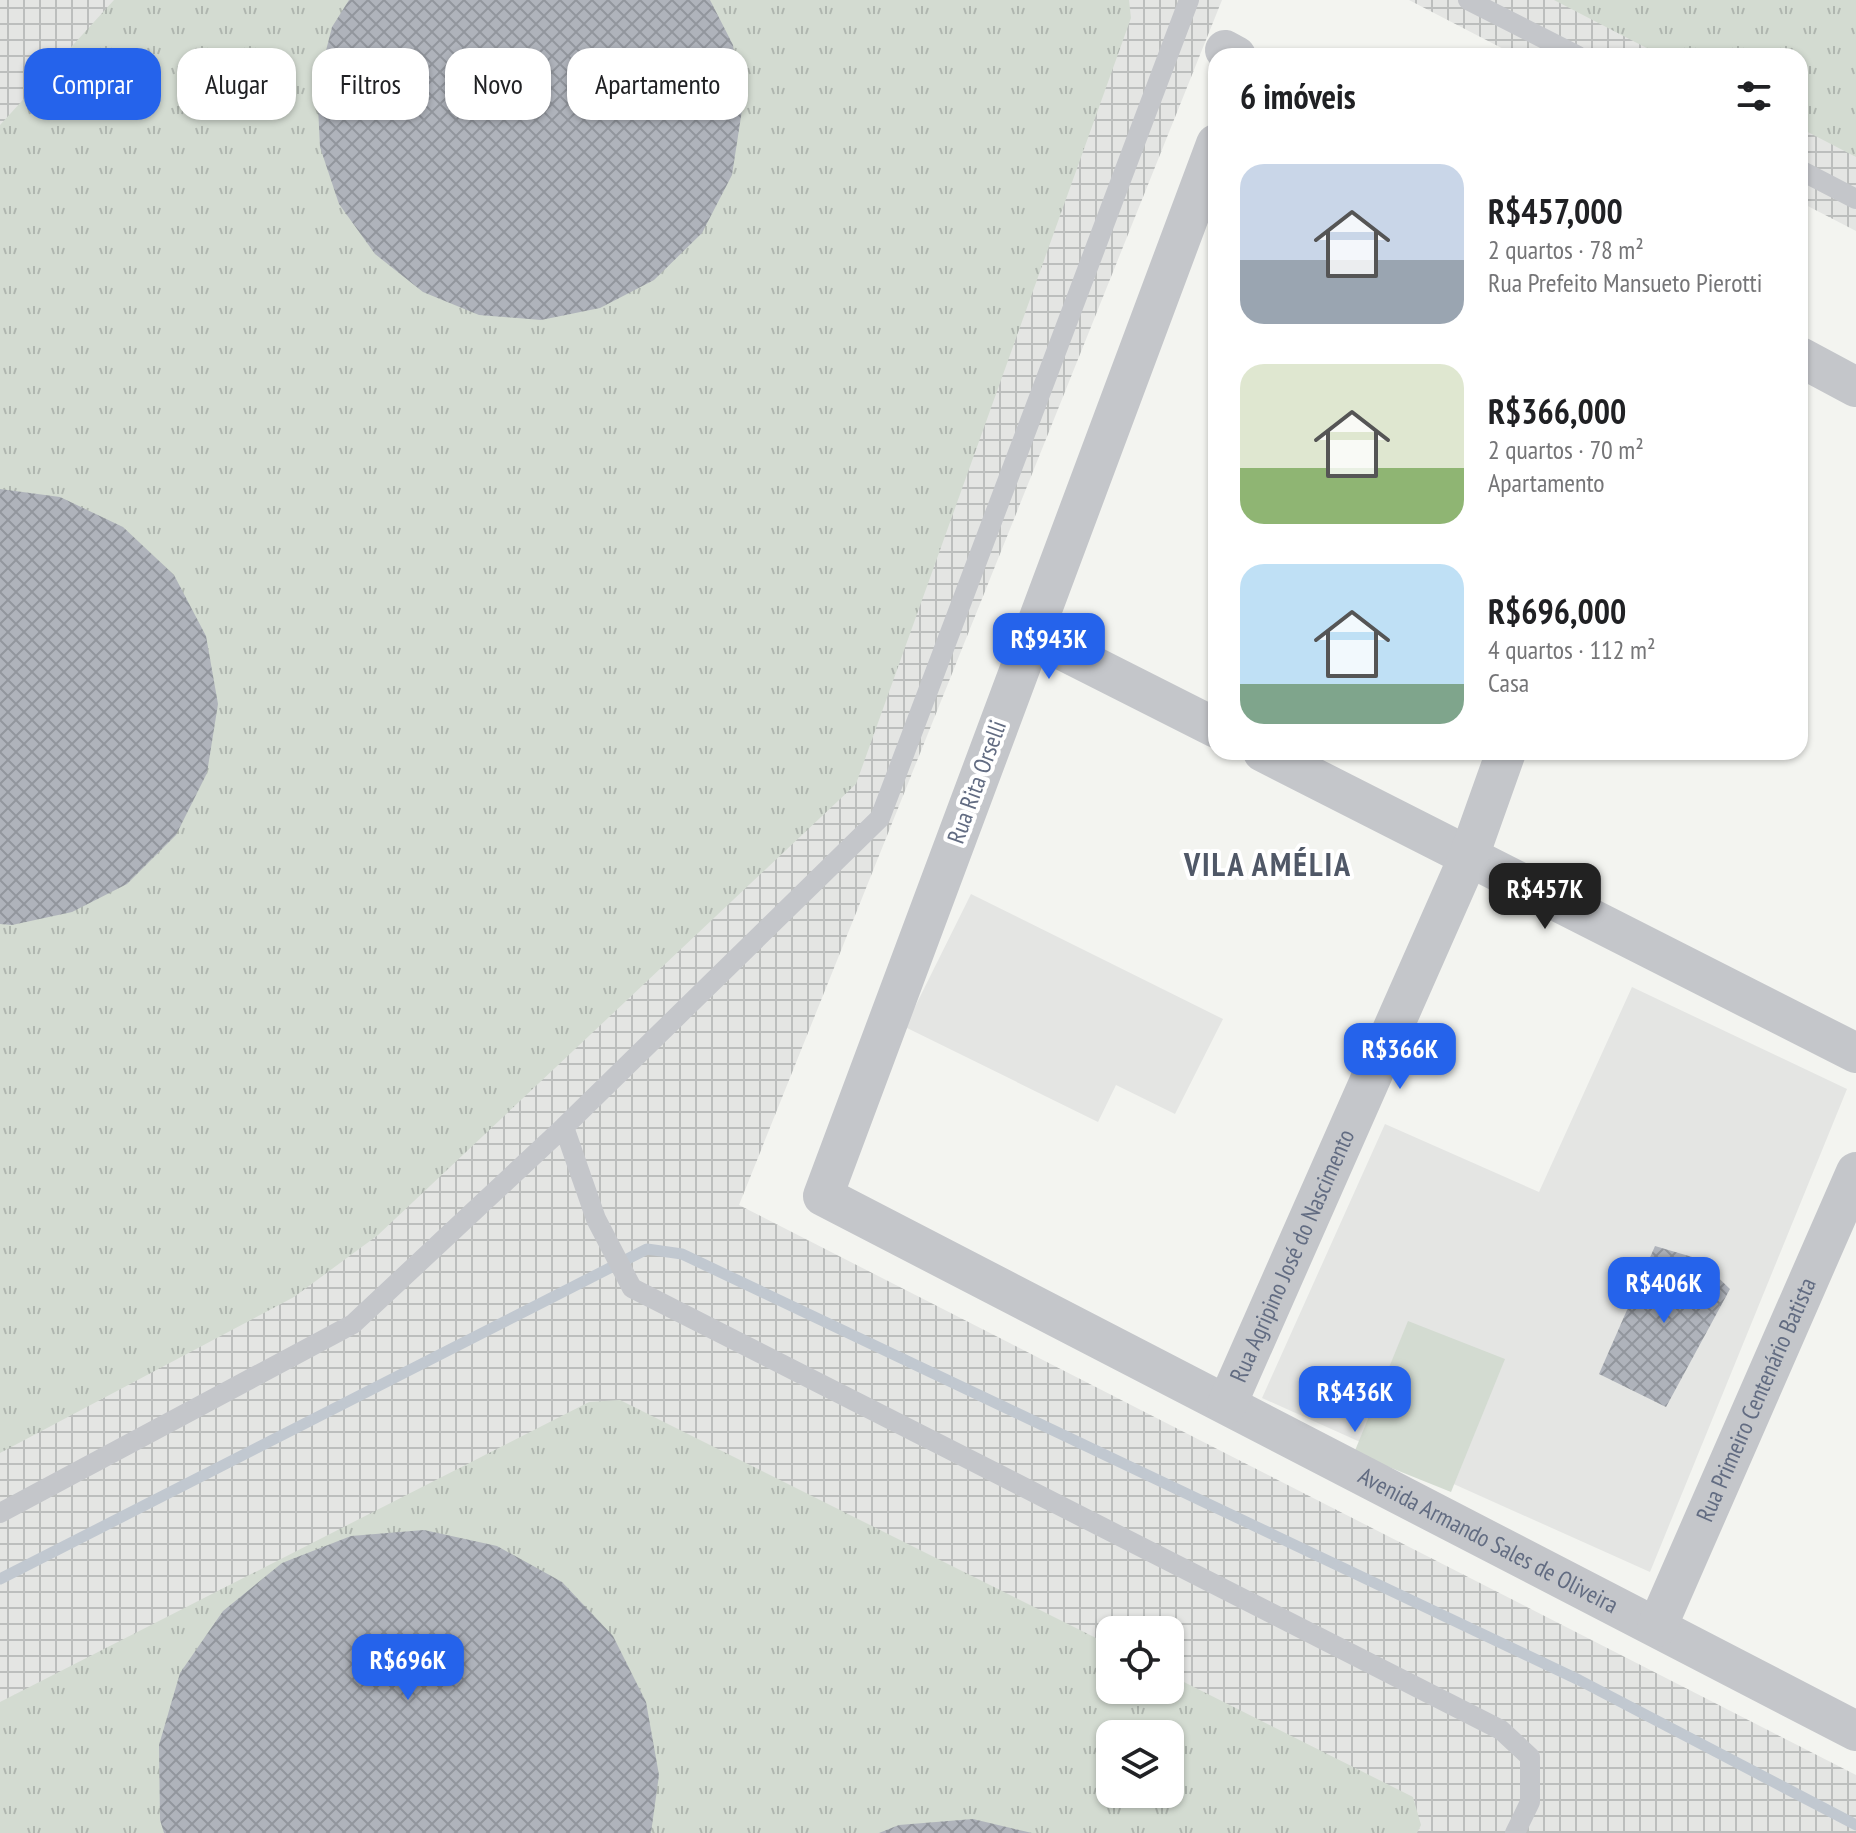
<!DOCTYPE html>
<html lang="pt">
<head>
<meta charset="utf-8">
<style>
	body { margin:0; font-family:"PT Sans Narrow",sans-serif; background:#f6f6f6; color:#202124; height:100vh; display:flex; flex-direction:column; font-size:30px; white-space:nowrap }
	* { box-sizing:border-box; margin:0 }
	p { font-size:26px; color:#757577 }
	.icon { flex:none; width:44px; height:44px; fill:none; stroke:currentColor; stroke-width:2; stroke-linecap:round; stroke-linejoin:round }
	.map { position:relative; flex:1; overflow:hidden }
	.panel { position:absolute; left:1208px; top:48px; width:600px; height:712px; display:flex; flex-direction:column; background:#fff; border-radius:24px; box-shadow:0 2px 6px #0004 }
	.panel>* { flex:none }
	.banner { position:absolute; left:24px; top:48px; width:760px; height:72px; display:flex; gap:16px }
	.tools { position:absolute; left:1096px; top:1616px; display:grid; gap:16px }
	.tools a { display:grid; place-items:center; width:88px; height:88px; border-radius:16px; background:#fff; box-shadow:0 2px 6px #0004; font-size:40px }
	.price { position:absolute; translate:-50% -68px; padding:0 18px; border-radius:16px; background:#2563eb; color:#fff; font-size:26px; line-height:52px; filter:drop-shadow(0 2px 4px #0008) }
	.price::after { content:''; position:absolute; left:50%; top:48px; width:24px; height:18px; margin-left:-12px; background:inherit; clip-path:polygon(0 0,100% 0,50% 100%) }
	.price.active { background:#222; color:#fff }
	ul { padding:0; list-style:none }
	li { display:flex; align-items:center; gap:24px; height:200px; padding:0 32px }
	li span { display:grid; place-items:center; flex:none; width:224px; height:160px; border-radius:24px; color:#555 }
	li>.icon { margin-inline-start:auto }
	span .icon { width:96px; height:96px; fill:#fffc; stroke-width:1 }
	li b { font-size:34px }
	h2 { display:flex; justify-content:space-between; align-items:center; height:96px; padding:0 32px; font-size:34px }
	.tag { padding:0 28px; border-radius:24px; background:#fff; box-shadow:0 2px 6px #0004; font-size:28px; line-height:72px }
	.tag.active { background:#2563eb; color:#fff }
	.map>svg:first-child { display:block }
	.built { fill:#e4e5e3 }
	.industrial { fill:url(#industrial-grid); fill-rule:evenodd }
	.grass { fill:url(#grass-tufts); fill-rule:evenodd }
	.pitch { fill:#d3dbd1 }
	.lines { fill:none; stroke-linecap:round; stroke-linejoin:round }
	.stream { stroke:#c1c8d0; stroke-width:11 }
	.building { fill:url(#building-cross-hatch) }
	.service { stroke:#c4c6ca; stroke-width:20 }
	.minor { stroke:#c4c6ca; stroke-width:40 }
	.labels { text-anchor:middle; stroke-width:8; stroke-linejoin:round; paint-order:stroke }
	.street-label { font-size:24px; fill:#626c82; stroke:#fff }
	.district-label { font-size:32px; font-weight:bold; letter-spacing:2px; fill:#505867; stroke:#fff }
</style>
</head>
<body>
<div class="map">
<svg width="1856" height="1833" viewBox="0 0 1856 1833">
	<defs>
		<pattern id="industrial-grid" width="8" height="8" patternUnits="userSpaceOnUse" patternTransform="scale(2)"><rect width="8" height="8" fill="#e4e5e3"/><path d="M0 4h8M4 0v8" fill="none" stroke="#bcbebd"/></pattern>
		<pattern id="grass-tufts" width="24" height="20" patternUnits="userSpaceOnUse" patternTransform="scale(2)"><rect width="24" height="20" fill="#d3dbd1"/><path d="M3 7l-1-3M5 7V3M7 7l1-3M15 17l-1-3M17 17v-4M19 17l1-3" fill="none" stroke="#afb6af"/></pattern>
		<pattern id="building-cross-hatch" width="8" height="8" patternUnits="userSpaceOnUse" patternTransform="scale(2)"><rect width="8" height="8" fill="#afb3bb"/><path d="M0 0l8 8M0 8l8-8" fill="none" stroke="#92969d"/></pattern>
	</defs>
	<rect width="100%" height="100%" fill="#f3f4f0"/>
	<path class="built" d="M 971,894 L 1223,1019 L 1175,1114 L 1116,1085 L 1098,1122 L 905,1027 Z
		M 1632,987 L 1847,1089 L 1650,1572 L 1262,1398 L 1385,1124 L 1539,1192 Z"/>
	<path class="industrial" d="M 0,0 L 1222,0 L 739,1205 L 1856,1775 L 1856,1833 L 0,1833 ZM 1110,1630 L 1170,1630 L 1170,1690 L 1110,1690 ZM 1110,1734 L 1170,1734 L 1170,1794 L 1110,1794 Z
		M 1409,0 L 1856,0 L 1856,231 L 1800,202 L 1800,56 L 1517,56 Z"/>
	<path class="grass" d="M 114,0 L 1129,0 L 1131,18 L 856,784 L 378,1235 L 294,1297 L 0,1453 L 0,125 Z
		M 1554,0 L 1856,0 L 1856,157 L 1800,128 L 1800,56 L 1662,56 Z
		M 620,1400 L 1110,1645 L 1110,1690 L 1170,1690 L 1170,1675 L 1413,1797 L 1421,1825 L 1417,1833 L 0,1833 L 0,1702 L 589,1402 ZM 1110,1734 L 1170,1734 L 1170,1794 L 1110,1794 Z"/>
	<path class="pitch" d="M 1408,1321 L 1505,1359 L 1451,1492 L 1354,1453 Z"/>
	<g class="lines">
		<path class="stream" d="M 0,1579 L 647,1249 L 682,1254 L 1579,1680 L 1856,1825"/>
	</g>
	<path class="building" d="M 349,0 L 710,0 L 733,45 L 742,110 L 732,175 L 702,233 L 654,280 L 600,308 L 541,320 L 479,315 L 423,292 L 375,254 L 339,204 L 320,147 L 317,86 L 332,27 Z
		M 0,489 L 60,497 L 123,527 L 174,575 L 206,636 L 218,704 L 207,773 L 176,835 L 127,884 L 72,912 L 12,925 L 0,924 Z
		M 1655,1246 L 1699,1259 L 1730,1289 L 1666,1407 L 1599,1374 Z
		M 424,1530 L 497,1546 L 562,1582 L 613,1636 L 646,1702 L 659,1775 L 651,1833 L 164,1833 L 160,1820 L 159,1745 L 180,1673 L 223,1611 L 282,1563 L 351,1536 Z
		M 973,1819 L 1032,1833 L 879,1833 L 899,1825 Z"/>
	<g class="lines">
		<path class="service" d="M 1189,0 L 880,818 L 564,1127 L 596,1219 L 632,1288 L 1501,1730 L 1530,1757 L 1530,1802 L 1515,1833
			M 1468,0 L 1578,56
			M 1800,170 L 1856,199
			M 0,1513 L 353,1324 L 564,1127"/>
		<g class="minor">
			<path d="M 1225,50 L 1236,56"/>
			<path id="s1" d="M 1216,144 L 823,1196 L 1856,1731"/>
			<path d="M 1800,357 L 1856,387"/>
			<path d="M 1032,635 L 1216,728"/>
			<path d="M 1263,752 L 1856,1053"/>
			<path id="s2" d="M 1227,1404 L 1469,856 L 1506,752"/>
			<path id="s3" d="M 1657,1627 L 1856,1172"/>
		</g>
	</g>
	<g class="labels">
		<g class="street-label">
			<text transform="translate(977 782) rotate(-70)" y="8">Rua Rita Orselli</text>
			<text dy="8" stroke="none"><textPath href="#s2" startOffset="162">Rua Agripino José do Nascimento</textPath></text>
			<text dy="8" stroke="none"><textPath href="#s3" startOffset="248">Rua Primeiro Centenário Batista</textPath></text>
			<text dy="8" stroke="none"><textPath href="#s1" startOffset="1872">Avenida Armando Sales de Oliveira</textPath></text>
		</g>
		<g class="district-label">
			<text x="1268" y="876">VILA AMÉLIA</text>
		</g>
	</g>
</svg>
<div class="tools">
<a><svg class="icon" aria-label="locate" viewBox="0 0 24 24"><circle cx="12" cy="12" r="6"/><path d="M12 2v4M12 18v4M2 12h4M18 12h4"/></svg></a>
<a><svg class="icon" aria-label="layers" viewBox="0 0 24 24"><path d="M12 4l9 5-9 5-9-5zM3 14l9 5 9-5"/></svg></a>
</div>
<b class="price" style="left:1049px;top:681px">R$943K</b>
<b class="price active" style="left:1545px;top:931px">R$457K</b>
<b class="price" style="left:1400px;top:1091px">R$366K</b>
<b class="price" style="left:1664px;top:1325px">R$406K</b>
<b class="price" style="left:1355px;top:1434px">R$436K</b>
<b class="price" style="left:408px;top:1702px">R$696K</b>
<div class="banner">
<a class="tag active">Comprar</a>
<a class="tag">Alugar</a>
<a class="tag">Filtros</a>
<a class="tag">Novo</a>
<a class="tag">Apartamento</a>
</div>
<section class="panel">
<h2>6 imóveis<svg class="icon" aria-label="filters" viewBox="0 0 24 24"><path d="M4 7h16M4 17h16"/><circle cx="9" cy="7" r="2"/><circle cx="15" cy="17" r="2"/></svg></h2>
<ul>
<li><span style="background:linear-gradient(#c9d6e8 60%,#9aa5b1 0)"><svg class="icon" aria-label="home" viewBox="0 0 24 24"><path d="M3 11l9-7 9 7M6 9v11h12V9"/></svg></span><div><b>R$457,000</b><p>2 quartos · 78 m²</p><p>Rua Prefeito Mansueto Pierotti</p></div></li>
<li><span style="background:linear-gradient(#dfe7d0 65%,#8fb573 0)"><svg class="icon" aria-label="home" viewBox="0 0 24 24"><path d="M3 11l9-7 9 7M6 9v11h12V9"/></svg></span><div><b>R$366,000</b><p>2 quartos · 70 m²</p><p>Apartamento</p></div></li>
<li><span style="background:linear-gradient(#bfe0f5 75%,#7fa58c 0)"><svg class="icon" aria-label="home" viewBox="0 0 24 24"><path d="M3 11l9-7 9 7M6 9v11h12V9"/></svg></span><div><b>R$696,000</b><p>4 quartos · 112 m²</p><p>Casa</p></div></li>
</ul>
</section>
</div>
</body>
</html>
